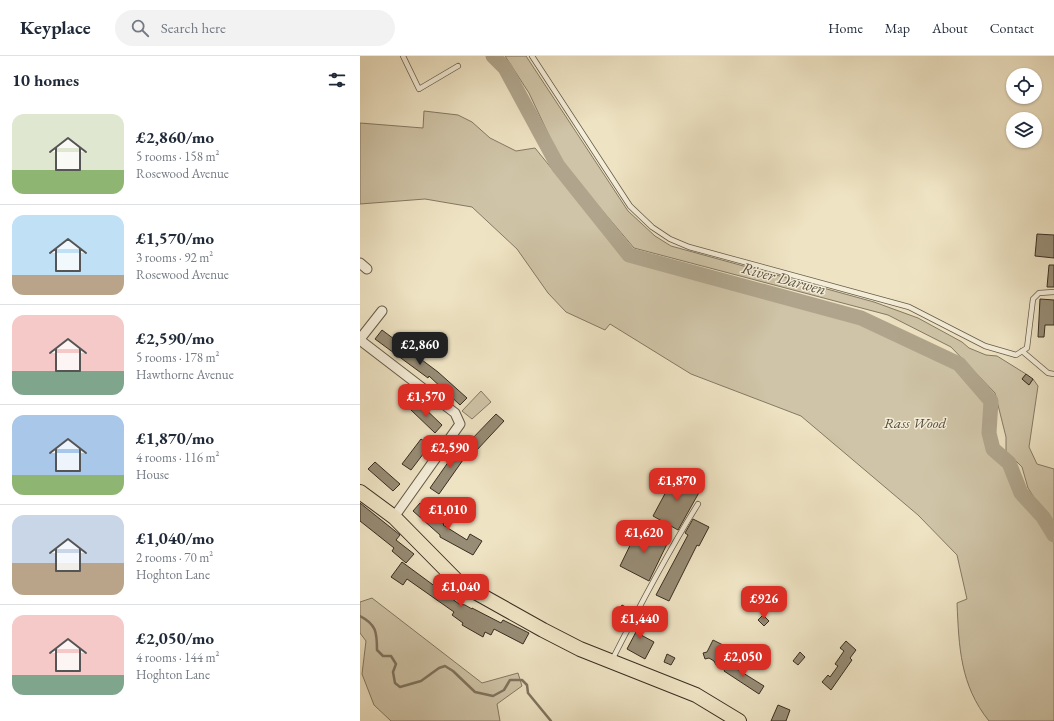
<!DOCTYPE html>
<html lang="en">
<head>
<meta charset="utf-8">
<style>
	body { margin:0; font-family:"EB Garamond",serif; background:#f2f2f3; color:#1f2937; height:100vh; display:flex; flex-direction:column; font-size:15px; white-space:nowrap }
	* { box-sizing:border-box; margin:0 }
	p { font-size:13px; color:#747a83 }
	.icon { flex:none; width:22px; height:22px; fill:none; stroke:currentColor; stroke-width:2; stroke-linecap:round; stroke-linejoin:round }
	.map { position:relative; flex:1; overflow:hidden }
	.sheet { display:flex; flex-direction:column; background:#fff; width:360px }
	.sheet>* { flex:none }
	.buttons { position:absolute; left:646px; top:12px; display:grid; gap:8px }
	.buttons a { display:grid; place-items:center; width:36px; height:36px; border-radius:50%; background:#fff; box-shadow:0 1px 3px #0004; font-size:20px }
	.price { position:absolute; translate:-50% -34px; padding:0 9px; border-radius:8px; background:#d93025; color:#fff; font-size:13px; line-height:26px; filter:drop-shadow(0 1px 2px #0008) }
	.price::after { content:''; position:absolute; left:50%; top:24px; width:12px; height:9px; margin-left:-6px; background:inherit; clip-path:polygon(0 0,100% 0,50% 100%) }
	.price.selected { background:#222; color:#fff }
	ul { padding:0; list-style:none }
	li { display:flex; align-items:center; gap:12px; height:100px; padding:0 12px }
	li+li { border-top:1px solid #e0e1e3 }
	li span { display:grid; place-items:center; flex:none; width:112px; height:80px; border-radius:12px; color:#555 }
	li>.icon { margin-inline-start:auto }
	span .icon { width:48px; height:48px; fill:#fffc; stroke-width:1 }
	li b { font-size:17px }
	h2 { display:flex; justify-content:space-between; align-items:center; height:48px; padding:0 12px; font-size:17px }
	header { display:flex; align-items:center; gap:24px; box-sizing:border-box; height:56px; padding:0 20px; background:#fff; border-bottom:1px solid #e0e1e3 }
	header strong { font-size:19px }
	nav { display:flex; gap:22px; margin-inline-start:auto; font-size:14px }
	.search { width:280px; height:36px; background:#f2f2f3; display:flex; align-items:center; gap:10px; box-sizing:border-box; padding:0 14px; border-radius:22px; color:#747a83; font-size:15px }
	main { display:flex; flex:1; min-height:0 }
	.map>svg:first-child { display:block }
	.green { fill:#cfc4a7; stroke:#847964 }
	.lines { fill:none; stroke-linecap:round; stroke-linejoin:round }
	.stream { stroke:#807561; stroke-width:2.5 }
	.river { stroke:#b0a58c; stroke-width:15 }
	.building { fill:#978c75; stroke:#392e21 }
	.service-casing { stroke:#665b4a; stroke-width:6 }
	.minor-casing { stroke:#665b4a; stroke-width:11 }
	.primary-casing { stroke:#392e21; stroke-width:16 }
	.service { stroke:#f4edd8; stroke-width:4.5 }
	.minor { stroke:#f4edd8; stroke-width:9 }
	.primary { stroke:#eee3c3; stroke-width:14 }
	.labels { text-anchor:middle; stroke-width:3; stroke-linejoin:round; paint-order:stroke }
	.park-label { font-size:15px; font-style:italic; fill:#574c3c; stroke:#f4edd8 }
	.water-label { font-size:16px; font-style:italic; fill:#5d5241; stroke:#f4edd8 }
</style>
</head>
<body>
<header>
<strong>Keyplace</strong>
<div class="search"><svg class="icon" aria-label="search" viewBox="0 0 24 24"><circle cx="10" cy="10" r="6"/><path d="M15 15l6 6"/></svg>Search here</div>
<nav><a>Home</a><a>Map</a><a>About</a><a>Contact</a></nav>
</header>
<main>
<section class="sheet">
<h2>10 homes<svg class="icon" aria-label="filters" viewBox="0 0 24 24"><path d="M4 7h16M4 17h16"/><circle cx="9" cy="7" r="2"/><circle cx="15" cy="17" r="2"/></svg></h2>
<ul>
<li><span style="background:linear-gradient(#dfe7d0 70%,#8fb573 0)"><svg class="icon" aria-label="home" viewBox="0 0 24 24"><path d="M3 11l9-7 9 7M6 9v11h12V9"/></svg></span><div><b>£2,860/mo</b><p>5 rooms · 158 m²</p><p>Rosewood Avenue</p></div></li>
<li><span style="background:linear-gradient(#bfe0f5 75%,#b9a48a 0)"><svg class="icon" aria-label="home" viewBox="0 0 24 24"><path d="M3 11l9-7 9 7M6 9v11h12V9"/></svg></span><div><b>£1,570/mo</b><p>3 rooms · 92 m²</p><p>Rosewood Avenue</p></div></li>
<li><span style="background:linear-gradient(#f6c9c9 70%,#7fa58c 0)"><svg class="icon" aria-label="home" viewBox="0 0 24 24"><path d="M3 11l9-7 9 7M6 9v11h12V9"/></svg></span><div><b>£2,590/mo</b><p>5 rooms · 178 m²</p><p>Hawthorne Avenue</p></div></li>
<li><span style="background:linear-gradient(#a9c7e8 75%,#8fb573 0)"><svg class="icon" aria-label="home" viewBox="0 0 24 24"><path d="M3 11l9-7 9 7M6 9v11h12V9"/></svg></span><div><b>£1,870/mo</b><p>4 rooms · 116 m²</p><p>House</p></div></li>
<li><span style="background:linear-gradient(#c9d6e8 60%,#b9a48a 0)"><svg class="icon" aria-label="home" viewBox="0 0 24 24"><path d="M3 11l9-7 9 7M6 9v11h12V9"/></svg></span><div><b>£1,040/mo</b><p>2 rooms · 70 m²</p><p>Hoghton Lane</p></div></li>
<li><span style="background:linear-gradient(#f6c9c9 75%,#7fa58c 0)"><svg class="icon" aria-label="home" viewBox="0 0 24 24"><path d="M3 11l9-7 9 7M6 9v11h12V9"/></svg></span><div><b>£2,050/mo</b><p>4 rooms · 144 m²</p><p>Hoghton Lane</p></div></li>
</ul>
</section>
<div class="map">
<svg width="694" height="665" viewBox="0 0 694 665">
	<rect width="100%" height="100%" fill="#eee3c3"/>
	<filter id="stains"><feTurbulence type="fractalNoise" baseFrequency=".005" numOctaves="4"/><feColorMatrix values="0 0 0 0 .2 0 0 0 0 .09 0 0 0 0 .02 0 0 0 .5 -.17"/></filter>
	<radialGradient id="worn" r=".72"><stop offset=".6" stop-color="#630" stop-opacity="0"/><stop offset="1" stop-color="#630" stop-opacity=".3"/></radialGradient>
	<path class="green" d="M 145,0 L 166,0 L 268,155 L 295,180 L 311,190 L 514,246 L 558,262 L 602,286 L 609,292 L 626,299 L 637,300 L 666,318 L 662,323 L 669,329 L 673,323 L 678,330 L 669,391 L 677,408 L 694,413 L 694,472 L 668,432 L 662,411 L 646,395 L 646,381 L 635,337 L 591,291 L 528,259 L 274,192 L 202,107 L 169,37 Z
		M 64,55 L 98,59 L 112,66 L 130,82 L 156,95 L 175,92 L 266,204 L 500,268 L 597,312 L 628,346 L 626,375 L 631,394 L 646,408 L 659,438 L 681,463 L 694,484 L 694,665 L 629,665 C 600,629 599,591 597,547 L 607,543 L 597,499 L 558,459 L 441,360 L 331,318 L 250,268 L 245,274 L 206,256 L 188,237 L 157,193 L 112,151 L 65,143 L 0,148 L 0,67 L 63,72 Z
		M 121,335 L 131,346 L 112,363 L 102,355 Z
		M 12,542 L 122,627 L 158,617 L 162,630 L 137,648 L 140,665 L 31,665 L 14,649 L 2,618 L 6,585 L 0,577 L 0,546 Z"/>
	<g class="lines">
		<path class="stream" d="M 0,560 C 16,568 17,576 17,594 L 23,600 L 31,600 L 36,608 L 33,616 L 35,627 L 40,631 L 61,625 L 79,612 L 85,610 L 93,615 L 115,636 L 133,640 L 144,634 L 150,624 L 162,624 L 167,629 L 168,637 L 191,665"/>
		<path class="river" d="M 133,0 L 145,12 L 198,110 L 269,199 L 501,262 L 599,308 L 631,345 L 629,377 L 633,393 L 649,407 L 661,437 L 683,461 L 694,479"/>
	</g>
	<path class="building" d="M 677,178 L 694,179 L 694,202 L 675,200 Z
		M 689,209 L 694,209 L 694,231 L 687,231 Z
		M 680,243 L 694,244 L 694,269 L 685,269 L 684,281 L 678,281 Z
		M 22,274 L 78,316 L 107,342 L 100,349 L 69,320 L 68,322 L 15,283 Z
		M 666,318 L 673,323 L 669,329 L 662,323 Z
		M 58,346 L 82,369 L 75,377 L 51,354 Z
		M 136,358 L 144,365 L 116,395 L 108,387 Z
		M 61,383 L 70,389 L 51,414 L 42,408 Z
		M 101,388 L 110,394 L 79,438 L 70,432 Z
		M 15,406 L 40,428 L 33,435 L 8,413 Z
		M 315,419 L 341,433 L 318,474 L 293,460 Z
		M 0,447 L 40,479 L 36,484 L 54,498 L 46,507 L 32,495 L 34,492 L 0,465 Z
		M 60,447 L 84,468 L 83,469 L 107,484 L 110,478 L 122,485 L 113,499 L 80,481 L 80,479 L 53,455 Z
		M 333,463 L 349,471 L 339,490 L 337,489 L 309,545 L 296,539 L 328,479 L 325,477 Z
		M 279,471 L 307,488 L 289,525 L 260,510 Z
		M 42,506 L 99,548 L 105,549 L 112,553 L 112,552 L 141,567 L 143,564 L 169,577 L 163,588 L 134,573 L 131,579 L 125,576 L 123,581 L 102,569 L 103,567 L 92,559 L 94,556 L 47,523 L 43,529 L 31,521 Z
		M 262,549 L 273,555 L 263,572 L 256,568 L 261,559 L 257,557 Z
		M 279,559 L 286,563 L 284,567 L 286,568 L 281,579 L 294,586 L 285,603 L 267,593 L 276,576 L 272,574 Z
		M 403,559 L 409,565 L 404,570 L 398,564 Z
		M 353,584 L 373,594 L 367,605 L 356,609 L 354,605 L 349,602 L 345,603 L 343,597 L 347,596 Z
		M 486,585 L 496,594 L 490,602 L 492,604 L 471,634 L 462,626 L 468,619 L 470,621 L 478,610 L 475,608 L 484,595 L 480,592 Z
		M 440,596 L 445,601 L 438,609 L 433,605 Z
		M 307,598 L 315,602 L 311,609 L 304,606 Z
		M 370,605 L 376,609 L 375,612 L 404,630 L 399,638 L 364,615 Z
		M 418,649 L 430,654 L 426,665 L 411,665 Z"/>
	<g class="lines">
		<defs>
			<path id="service" d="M 43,0 L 59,33 L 98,10
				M 172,0 L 270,150 L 292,171 L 310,183 L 329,191 L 549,251 L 625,290 L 656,299 L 667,292 L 673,243 L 679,237 L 694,236
				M 662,295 L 688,317 L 694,318
				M 252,604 C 279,551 306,499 338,448"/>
			<path id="minor" d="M 0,207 L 7,213
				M 0,283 L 22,255
				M 0,284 L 95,357 L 100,368 L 34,461"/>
			<path id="primary" d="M 0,436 L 34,461 L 99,527 L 183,574 L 220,593 L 336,639 L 379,665"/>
		</defs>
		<use href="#service" class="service-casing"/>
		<use href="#minor" class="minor-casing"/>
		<use href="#primary" class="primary-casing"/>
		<use href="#service" class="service"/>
		<use href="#minor" class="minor"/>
		<use href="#primary" class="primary"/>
	</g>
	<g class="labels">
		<g class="park-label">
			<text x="555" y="372">Rass Wood</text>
		</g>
		<g class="water-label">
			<text transform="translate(424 222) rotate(15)" y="6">River Darwen</text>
		</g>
	</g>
	<rect width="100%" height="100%" filter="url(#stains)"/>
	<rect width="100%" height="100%" fill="url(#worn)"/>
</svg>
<div class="buttons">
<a><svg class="icon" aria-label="locate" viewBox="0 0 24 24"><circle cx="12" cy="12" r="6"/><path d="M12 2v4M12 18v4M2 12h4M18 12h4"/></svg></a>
<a><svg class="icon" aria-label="layers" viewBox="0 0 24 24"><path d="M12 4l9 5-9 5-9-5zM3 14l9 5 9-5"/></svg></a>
</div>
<b class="price selected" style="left:60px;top:310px">£2,860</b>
<b class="price" style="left:66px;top:362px">£1,570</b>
<b class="price" style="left:90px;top:413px">£2,590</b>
<b class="price" style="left:317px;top:446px">£1,870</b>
<b class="price" style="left:88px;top:475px">£1,010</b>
<b class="price" style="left:284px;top:498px">£1,620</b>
<b class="price" style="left:101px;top:552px">£1,040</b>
<b class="price" style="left:404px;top:564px">£926</b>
<b class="price" style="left:280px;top:584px">£1,440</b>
<b class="price" style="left:383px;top:622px">£2,050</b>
</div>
</main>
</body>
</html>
